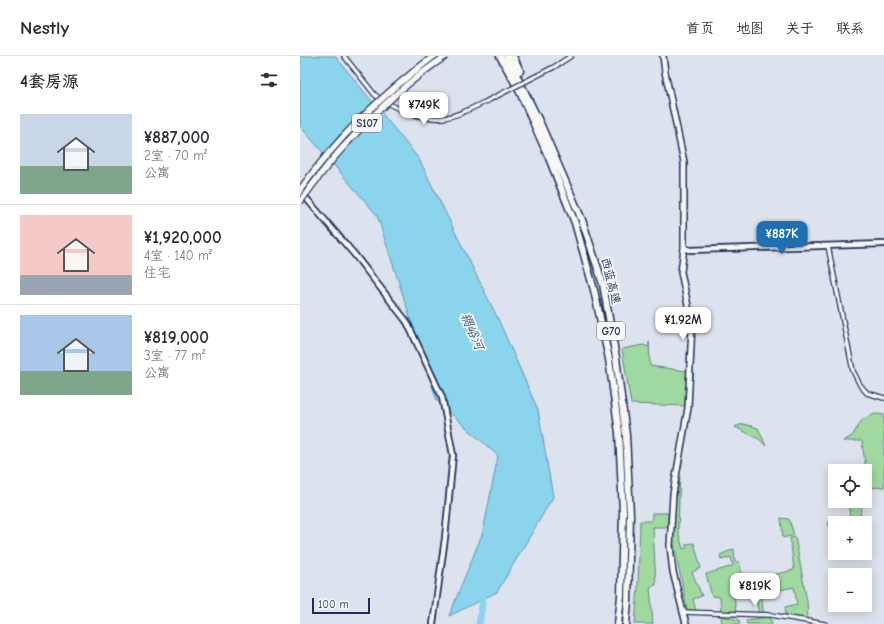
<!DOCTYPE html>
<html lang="zh">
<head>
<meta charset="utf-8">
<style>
	body { margin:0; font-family:"Comic Neue","LXGW WenKai TC",sans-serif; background:#f2f2f3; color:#2b2b33; height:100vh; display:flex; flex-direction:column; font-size:15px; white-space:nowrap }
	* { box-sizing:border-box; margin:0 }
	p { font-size:13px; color:#7c7c81 }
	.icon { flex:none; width:22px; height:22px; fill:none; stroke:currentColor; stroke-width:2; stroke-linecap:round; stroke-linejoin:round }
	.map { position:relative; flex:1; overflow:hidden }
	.drawer { display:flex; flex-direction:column; background:#fff; width:300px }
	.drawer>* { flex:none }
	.buttons { position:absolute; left:528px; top:408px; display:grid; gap:8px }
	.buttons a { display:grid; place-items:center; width:44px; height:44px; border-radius:0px; background:#fff; box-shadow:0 2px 10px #0003; font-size:20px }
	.scale { position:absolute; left:12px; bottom:10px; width:58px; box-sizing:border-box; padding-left:4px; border:2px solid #1b2f5e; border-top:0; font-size:11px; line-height:14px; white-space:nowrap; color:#1b2f5e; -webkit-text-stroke:3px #f6f6f2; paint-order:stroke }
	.price { position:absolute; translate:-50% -34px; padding:0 9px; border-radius:8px; background:#fff; color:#222; font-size:13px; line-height:26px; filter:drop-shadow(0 1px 2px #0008) }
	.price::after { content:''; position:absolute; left:50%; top:24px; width:12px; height:9px; margin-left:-6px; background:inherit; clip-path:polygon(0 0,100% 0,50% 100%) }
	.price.current { background:#1f6fb2; color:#fff }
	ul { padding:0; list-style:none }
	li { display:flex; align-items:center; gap:12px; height:100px; padding:0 20px }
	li+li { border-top:1px solid #e1e1e2 }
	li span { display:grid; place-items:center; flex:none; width:112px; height:80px; border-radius:0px; color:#555 }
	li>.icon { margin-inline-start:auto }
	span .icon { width:48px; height:48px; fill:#fffc; stroke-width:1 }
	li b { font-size:17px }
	h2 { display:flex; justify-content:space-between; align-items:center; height:48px; padding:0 20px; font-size:17px }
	header { display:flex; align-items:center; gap:24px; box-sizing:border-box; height:56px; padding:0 20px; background:#fff; border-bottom:1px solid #e1e1e2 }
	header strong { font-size:19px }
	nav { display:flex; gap:22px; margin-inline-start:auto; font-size:14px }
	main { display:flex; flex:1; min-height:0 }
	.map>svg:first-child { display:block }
	.green { fill:#a0d99f; stroke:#5e847e }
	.water { fill:#8ad5eb; stroke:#5e93b3 }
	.pier { fill:#dde3ee }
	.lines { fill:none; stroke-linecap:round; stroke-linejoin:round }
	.river { stroke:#8ad5eb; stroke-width:7 }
	.minor-casing { stroke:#1b2f5e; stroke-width:6 }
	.tertiary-casing { stroke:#1b2f5e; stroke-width:8 }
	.secondary-casing { stroke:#1b2f5e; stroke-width:8 }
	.motorway-casing { stroke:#1b2f5e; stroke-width:9 }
	.minor { stroke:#f6f6f2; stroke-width:3.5 }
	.tertiary { stroke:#f6f6f2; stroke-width:4.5 }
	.secondary { stroke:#f6f6f2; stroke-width:5 }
	.motorway { stroke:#f6f6f2; stroke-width:6 }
	.minor-bridge-casing { stroke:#1b2f5e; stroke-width:6; stroke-linecap:butt }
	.trunk-bridge-casing { stroke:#1b2f5e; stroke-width:8; stroke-linecap:butt }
	.minor-bridge { stroke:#f6f6f2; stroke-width:3.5 }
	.trunk-bridge { stroke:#f6f6f2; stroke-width:5.5 }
	.labels { text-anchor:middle; stroke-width:3.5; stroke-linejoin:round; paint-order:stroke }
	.shield { fill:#f6f6f2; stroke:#5d6b8a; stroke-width:1 }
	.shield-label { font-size:11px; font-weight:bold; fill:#1b2f5e }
	.street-label { font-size:12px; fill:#1b2f5e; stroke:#f6f6f2 }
	.water-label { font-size:13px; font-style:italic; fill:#375881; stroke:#f6f6f2 }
</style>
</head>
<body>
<header>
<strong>Nestly</strong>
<nav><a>首页</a><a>地图</a><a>关于</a><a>联系</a></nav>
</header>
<main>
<section class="drawer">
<h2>4套房源<svg class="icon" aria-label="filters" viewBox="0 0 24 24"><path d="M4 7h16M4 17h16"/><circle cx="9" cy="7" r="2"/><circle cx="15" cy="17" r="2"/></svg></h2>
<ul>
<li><span style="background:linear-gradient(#c9d6e8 65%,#7fa58c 0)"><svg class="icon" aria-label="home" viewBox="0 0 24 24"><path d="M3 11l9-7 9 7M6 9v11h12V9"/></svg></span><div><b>¥887,000</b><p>2室 · 70 m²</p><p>公寓</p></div></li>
<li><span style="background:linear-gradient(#f6c9c9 75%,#9aa5b1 0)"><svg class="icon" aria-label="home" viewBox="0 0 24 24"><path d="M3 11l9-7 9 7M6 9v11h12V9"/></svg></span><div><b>¥1,920,000</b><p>4室 · 140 m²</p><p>住宅</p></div></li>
<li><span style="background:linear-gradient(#a9c7e8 70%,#7fa58c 0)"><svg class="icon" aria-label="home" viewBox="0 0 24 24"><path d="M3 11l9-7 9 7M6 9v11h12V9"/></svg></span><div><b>¥819,000</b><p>3室 · 77 m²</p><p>公寓</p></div></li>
</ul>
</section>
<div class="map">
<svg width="584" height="568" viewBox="0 0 584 568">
	<rect width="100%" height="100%" fill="#dde3ee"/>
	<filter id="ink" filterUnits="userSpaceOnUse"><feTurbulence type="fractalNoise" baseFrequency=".025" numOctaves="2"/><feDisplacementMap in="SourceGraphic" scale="8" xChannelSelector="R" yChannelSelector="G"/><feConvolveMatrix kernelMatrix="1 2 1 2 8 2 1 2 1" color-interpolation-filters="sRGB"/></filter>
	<g filter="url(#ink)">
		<path class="green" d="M 349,286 L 350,310 L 394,316 L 388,350 L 331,348 L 322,293 L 343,289 L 349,291 Z
			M 575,358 L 584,359 L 584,431 L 565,432 L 565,415 L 566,415 L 562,385 L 543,385 L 552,380 L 563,363 Z
			M 443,368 L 458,372 L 466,390 L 459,383 L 435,371 Z
			M 380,412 L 378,475 L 383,493 L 386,492 L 386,488 L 394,487 L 401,512 L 392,516 L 402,540 L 393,543 L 396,555 L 387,553 L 373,483 L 373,445 Z
			M 555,445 L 563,445 L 560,460 L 558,464 L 560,467 L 553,467 L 552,465 L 548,466 L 548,467 L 535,467 L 535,480 L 531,481 L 528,467 L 550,461 L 549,453 L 556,448 Z
			M 352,457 L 368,457 L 368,471 L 353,471 L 356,529 L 350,531 L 353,568 L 335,568 L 338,531 L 340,465 L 352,465 Z
			M 481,462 L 489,463 L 494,479 L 483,482 Z
			M 495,481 L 507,545 L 508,564 L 486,559 L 485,551 L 497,548 L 494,531 L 461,538 L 464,560 L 459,560 L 455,533 L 434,536 L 436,561 L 421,558 L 420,541 L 412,540 L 406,518 L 433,510 L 431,501 L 421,504 L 420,499 L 434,493 L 435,506 L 439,506 L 444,525 L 494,514 L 490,482 Z
			M 421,560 L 439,564 L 440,568 L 422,568 Z
			M 470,561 L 472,568 L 447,568 L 446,564 Z"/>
		<path class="water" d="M 0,0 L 35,0 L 119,103 L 198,263 L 238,354 L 253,441 L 197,536 L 149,560 L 183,476 L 198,400 L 137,345 L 77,159 L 0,70 Z"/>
		<path class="pier" d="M 74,45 L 83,56 L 66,73 L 32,110 L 23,99 Z"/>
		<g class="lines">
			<path class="river" d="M 179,568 L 184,535"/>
			<defs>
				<path id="minor" d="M 44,0 L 75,39 C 84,46 92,50 102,54 C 138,70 154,61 187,45
					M 254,11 L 271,0
					M 528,190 L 553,315 L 560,329 L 567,337 L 584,342
					M 383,556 L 471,559 L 525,568"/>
				<path id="tertiary" d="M 0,135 L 54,198 L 107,266 L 142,341 L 153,399 L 145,482 L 133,568
					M 384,192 L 390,194 L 584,188"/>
				<path id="secondary" d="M 363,0 L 365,16 L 384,106 L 384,192 L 381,216 L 392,269 L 388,352 L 373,438 L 370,490 L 373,516 L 386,568"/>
				<path id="motorway" d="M 200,0 L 219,34 L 249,102 L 275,167 L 294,234 L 309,303 L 319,377 L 323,456 L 321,540 L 318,568
					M 207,0 L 240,67 L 282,164 L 303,228 L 316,302 L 326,379 L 330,459 L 328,545 L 326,568
					M 213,0 L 220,15"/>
			</defs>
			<use href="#minor" class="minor-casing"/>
			<use href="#tertiary" class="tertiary-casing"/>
			<use href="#secondary" class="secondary-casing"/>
			<use href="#motorway" class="motorway-casing"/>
			<use href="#minor" class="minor"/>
			<use href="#tertiary" class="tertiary"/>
			<use href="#secondary" class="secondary"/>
			<use href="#motorway" class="motorway"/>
			<defs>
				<path id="minor-bridge" d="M 187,45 L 254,11"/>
				<path id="trunk-bridge" d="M 0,134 C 36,83 83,38 134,0
					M 0,146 C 15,125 30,105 48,86 C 76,55 111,23 146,0"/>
			</defs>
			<use href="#minor-bridge" class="minor-bridge-casing"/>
			<use href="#trunk-bridge" class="trunk-bridge-casing"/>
			<use href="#minor-bridge" class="minor-bridge"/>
			<use href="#trunk-bridge" class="trunk-bridge"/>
		</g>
	</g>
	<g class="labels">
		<g class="shield">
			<rect x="52" y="58" width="30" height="18" rx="3"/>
			<rect x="297" y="266" width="28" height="18" rx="3"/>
		</g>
		<g class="shield-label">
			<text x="67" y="71">S107</text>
			<text x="311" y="279">G70</text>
		</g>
		<g class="street-label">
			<text transform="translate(311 225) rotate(76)" y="4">西蓝高速</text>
		</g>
		<g class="water-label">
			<text transform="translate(173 275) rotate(66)" y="5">辋峪河</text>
		</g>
	</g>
</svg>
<div class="buttons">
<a><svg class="icon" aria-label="locate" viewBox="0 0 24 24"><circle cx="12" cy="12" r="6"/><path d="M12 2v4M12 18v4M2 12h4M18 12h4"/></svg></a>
<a>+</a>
<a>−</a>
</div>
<div class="scale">100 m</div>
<b class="price" style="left:124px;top:70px">¥749K</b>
<b class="price current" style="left:482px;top:199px">¥887K</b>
<b class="price" style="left:383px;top:285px">¥1.92M</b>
<b class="price" style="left:455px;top:551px">¥819K</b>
</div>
</main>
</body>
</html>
